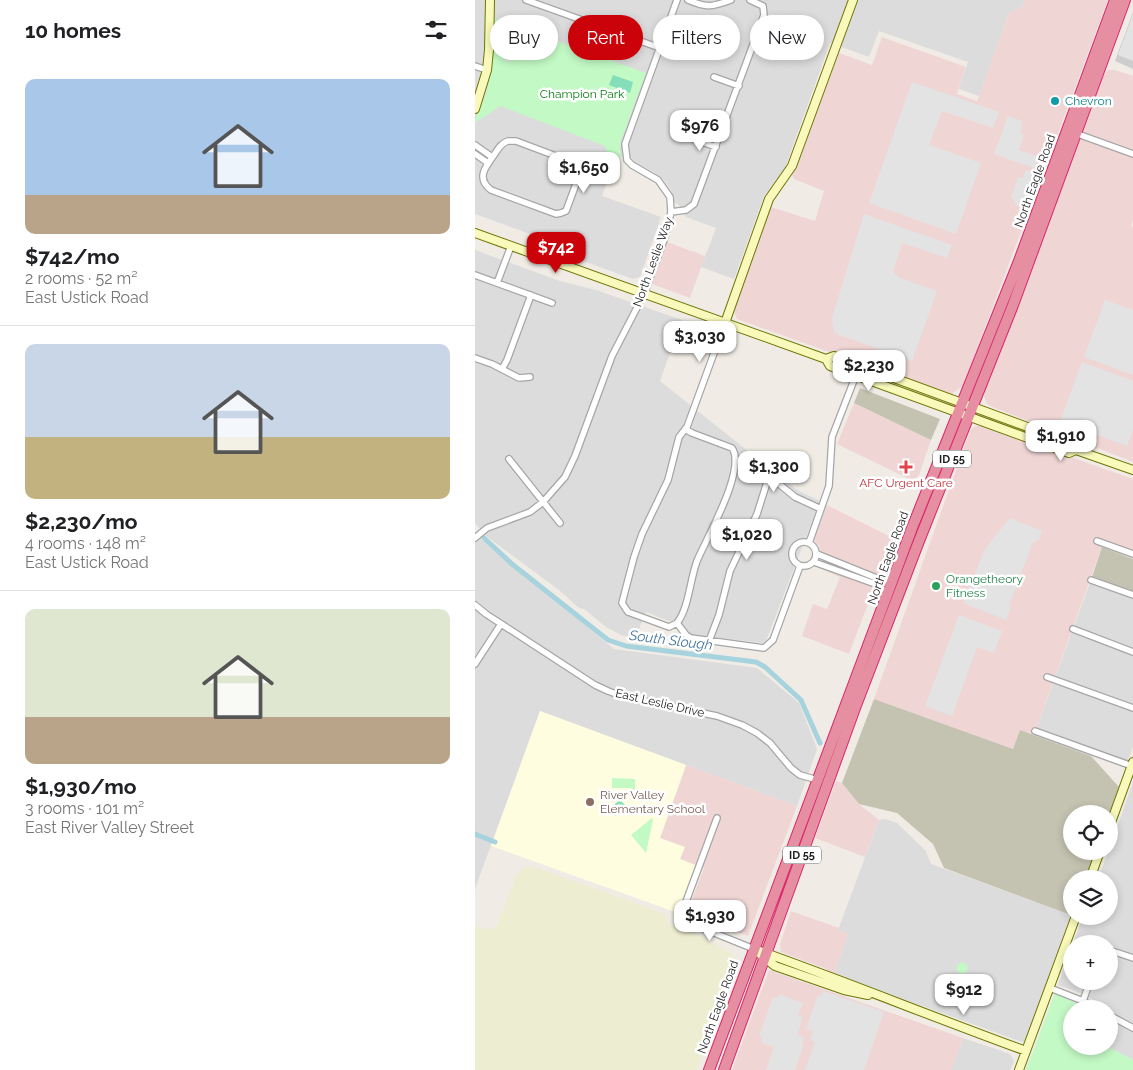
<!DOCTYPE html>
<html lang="en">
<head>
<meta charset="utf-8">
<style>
	body { margin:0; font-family:Raleway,sans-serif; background:#f2f2f2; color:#202124; height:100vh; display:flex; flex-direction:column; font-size:19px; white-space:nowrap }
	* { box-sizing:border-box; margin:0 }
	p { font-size:16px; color:#757577 }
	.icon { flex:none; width:28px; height:28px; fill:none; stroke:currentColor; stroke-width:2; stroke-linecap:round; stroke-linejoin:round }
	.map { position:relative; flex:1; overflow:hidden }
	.side { display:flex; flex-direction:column; background:#fff; width:475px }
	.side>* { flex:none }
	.top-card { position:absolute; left:15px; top:15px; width:475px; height:45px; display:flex; gap:10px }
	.buttons { position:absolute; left:588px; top:805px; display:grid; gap:10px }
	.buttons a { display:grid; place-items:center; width:55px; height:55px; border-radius:50%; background:#fff; box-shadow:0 2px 8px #0003; font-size:25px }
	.price { position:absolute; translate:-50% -42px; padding:0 11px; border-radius:10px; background:#fff; color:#222; font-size:16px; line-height:32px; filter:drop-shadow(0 1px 2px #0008) }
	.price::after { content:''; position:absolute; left:50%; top:30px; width:15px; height:11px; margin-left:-8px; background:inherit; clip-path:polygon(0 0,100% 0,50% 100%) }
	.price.on { background:#cc020a; color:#fff }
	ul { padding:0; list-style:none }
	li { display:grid; align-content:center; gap:10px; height:265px; padding:0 25px }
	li+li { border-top:1px solid #e0e0e0 }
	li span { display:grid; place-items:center; height:155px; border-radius:10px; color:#555 }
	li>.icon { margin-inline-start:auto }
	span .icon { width:90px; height:90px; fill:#fffc; stroke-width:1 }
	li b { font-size:21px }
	h2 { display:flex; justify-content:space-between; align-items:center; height:60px; padding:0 25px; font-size:21px }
	.chip { padding:0 18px; border-radius:22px; background:#fff; box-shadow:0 2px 8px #0003; font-size:18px; line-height:45px }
	.chip.on { background:#cc020a; color:#fff }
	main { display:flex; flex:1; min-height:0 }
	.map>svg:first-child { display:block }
	.residential { fill:#dddcdc }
	.commercial { fill:#f0d5d5 }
	.education { fill:#fffddf }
	.religious { fill:#cdcdcd }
	.construction { fill:#c4c3b1 }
	.farmland { fill:#edeed1 }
	.park { fill:#c3f9c5 }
	.pitch { fill:#84deb8 }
	.parking { fill:#e3e3e3 }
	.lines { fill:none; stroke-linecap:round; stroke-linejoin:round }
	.canal { stroke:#a6d3dd; stroke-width:5 }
	.street-casing { stroke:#a6a6a6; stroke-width:8 }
	.secondary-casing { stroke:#6e7606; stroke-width:10 }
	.highway-casing { stroke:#d9276b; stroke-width:12 }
	.street { stroke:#fff; stroke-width:5.5 }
	.secondary { stroke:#f8f9ba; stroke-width:8 }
	.highway { stroke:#e68ea2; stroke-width:10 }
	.culture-dot { fill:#0f9aa8; stroke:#fff; stroke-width:2 }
	.health-dot { fill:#e0444e; stroke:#fff; stroke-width:2 }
	.leisure-dot { fill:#2e9e5b; stroke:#fff; stroke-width:2 }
	.education-dot { fill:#8d6e63; stroke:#fff; stroke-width:2 }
	.labels { text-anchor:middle; stroke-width:5; stroke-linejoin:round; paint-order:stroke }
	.shield { fill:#fff; stroke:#626262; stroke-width:1 }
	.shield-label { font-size:11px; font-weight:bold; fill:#1f1f1f }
	.park-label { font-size:12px; fill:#0d7d12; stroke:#fff }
	.culture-label { font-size:12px; fill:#0d838f; stroke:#fff; text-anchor:start }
	.street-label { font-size:12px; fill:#1f1f1f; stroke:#fff }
	.health-label { font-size:12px; fill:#be3a42; stroke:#fff }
	.leisure-label { font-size:12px; fill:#27864d; stroke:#fff; text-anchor:start }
	.education-label { font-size:12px; fill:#785e54; stroke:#fff; text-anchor:start }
	.water-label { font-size:14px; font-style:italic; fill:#46769e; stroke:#fff }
</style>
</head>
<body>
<main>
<section class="side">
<h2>10 homes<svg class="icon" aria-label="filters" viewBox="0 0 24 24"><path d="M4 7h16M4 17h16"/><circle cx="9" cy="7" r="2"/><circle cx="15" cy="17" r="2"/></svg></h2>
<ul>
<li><span style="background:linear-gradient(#a9c7e8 75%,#b9a48a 0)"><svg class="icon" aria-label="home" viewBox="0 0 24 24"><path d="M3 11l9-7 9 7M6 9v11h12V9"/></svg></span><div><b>$742/mo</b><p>2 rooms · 52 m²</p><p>East Ustick Road</p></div></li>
<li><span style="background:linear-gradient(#c9d6e8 60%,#c2b280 0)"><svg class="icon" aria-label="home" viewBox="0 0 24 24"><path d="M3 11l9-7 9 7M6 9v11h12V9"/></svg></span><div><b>$2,230/mo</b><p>4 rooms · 148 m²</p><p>East Ustick Road</p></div></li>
<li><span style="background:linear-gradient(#dfe7d0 70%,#b9a48a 0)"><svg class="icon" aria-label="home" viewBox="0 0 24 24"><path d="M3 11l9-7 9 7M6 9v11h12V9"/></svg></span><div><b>$1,930/mo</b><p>3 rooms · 101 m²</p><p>East River Valley Street</p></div></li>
</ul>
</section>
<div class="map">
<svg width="658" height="1070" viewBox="0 0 658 1070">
	<rect width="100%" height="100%" fill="#f0ece5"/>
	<path class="residential" d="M 0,0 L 550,0 L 547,7 L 534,13 L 504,96 L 484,89 L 493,62 L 404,31 L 394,57 L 355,43 L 310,168 L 289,196 L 259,279 L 226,267 L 241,228 L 211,217 L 204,205 L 199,202 L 196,190 L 188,179 L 179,172 L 160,162 L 153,155 L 146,157 L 139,164 L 127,196 L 186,217 L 165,277 L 158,279 L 105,260 L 107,253 L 0,214 Z
		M 0,250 L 85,281 L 121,290 L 207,320 L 185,381 L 322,490 L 345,501 L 291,641 L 287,643 L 221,635 L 216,634 L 209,627 L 171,612 L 160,639 L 146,635 L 131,627 L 109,609 L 104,608 L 84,590 L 11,536 L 0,523 Z
		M 0,534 L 139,649 L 282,668 L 324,703 L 342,749 L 322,806 L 65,711 L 0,889 Z
		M 617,577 L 658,592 L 658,747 L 650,768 L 559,735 Z
		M 658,782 L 658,1060 L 631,1046 L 634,1046 L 634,1009 L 627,1009 L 629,1006 L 608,994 L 583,985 L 596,949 L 596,981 L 634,981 L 634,944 L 598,944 L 608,916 L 634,916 L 634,879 L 622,879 L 634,851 Z
		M 410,819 L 422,823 L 451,851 L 456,864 L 596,915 L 550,1043 L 359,974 L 373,934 L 363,930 L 404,820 Z
		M 488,1038 L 535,1054 L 539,1061 L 535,1070 L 476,1070 Z"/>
	<path class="commercial" d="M 550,0 L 633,0 L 488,386 L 475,395 L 262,319 L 259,311 L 296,207 L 340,221 L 349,191 L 319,179 L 317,175 L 364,53 L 397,65 L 407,37 L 491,67 L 482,94 L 502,101 L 534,13 L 547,7 Z
		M 633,70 L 640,70 L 658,76 L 658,220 L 656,226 L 658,227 L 658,462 L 515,406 L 512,404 L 508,394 L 628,76 Z
		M 192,242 L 230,256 L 215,298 L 177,284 Z
		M 379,403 L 456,440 L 444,475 L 438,481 L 362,444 Z
		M 506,425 L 658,479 L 658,551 L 629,541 L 559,735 L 545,730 L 538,749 L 399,699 L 495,431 L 499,427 Z
		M 352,505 L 418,538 L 374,654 L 327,636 L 338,604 L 352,609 L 365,577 L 344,568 L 349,555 L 346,553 L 344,546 L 339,540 Z
		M 211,765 L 322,806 L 273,936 L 212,913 L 229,868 L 205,859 L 209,848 L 185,838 Z
		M 361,781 L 367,783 L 384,804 L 404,820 L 390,857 L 340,838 Z
		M 316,911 L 364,928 L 363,930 L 373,934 L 359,974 L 349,968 L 306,952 L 305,944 Z
		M 294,970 L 488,1038 L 476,1070 L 257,1070 Z"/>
	<path class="education" d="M 65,711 L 211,765 L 185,838 L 210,847 L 205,859 L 220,865 L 203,913 L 16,846 Z"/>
	<path class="religious" d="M 658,12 L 658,69 L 640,61 Z"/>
	<path class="construction" d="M 385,388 L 465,419 L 456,440 L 379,403 Z
		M 627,547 L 658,559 L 658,592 L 617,577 Z
		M 399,699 L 538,749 L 545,730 L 616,756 L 644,787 L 634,814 L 596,814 L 596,851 L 620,851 L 610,879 L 596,879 L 596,915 L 469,868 L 458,844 L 422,813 L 384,804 L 367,783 Z"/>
	<path class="farmland" d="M 49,867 L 62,868 L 191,914 L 192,923 L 216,931 L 258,954 L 261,962 L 221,1070 L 0,1070 L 0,926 L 8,929 L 19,928 L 23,923 L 41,876 Z"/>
	<path class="park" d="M 18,18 L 171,73 L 146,140 L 145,148 L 146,157 L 139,164 L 138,168 L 130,146 L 25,106 L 0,123 C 1,113 8,104 11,93 C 18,68 19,44 18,18 Z
		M 137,778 L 160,779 L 160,790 L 155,788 L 137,788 Z
		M 177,818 L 178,820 L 171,853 L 156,835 Z
		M481.5 968a5.5 5.5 0 1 1 11 0a5.5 5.5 0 1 1-11 0Z
		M 580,993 L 612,1009 L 596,1009 L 596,1046 L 631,1046 L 658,1060 L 658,1070 L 551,1070 Z"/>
	<path class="pitch" d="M 138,75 L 158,82 L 155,93 L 134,85 Z
		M 145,800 L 151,806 L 140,816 L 134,809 Z"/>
	<path class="parking" d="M 658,14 L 658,61 L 643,55 Z
		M 34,34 L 39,36 L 40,34 L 42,35 L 42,37 L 46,39 L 38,61 L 34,60 L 33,62 L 28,60 L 33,47 L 29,46 Z
		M 437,82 L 524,112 L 518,128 L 467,111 L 454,145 L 506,163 L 481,234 L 394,203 Z
		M 533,116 L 547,121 L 546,125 L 548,125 L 545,133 L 549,135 L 544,150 L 563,157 L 559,168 L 519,154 Z
		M 551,170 L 560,173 L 547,207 L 539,204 L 540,200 L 536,198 L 543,177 L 548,178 Z
		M 389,214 L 477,245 L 472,258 L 427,243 L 418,272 L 425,278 L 462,291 L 437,361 L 359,333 L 357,318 Z
		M 630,300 L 658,310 L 658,375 L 609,357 Z
		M 607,362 L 658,381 L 658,430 L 652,446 L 585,421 Z
		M 535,518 L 567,531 L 564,540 L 562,539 L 561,543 L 558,542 L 534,606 L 536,607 L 531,620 L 488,603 L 510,549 Z
		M 484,615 L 527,631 L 519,653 L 502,647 L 477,716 L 450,706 Z
		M 348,991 L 409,1012 L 389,1070 L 330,1070 L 340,1042 L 335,1040 L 338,1031 L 331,1029 L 343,995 L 346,996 Z
		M 304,994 L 328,1003 L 323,1015 L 327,1017 L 323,1035 L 329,1038 L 327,1046 L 328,1047 L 320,1070 L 291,1070 L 299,1047 L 286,1042 L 287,1037 L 284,1036 L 298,997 L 302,998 Z"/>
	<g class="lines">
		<path class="canal" d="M 9,538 L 37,564 L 133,640 L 151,646 L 281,662 L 290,667 L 326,700 L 345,743
			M 0,834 L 20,842"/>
		<defs>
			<path id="street" d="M 51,0 L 185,48
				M 213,0 C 232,8 237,7 256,0
				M 0,66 L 12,70
				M 239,77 L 264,86
				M 600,133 L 658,154
				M 216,138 L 241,147
				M 33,141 L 41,141 L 102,164 L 105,173 L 91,211 L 86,213 L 81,214 L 16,190 C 1,179 10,167 19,155 C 23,149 26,143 33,141 Z
				M 0,145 L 17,157
				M 0,154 L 13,163
				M 196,212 L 211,210 L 219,204 L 289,15 L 288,6 L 275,0
				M 0,275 L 77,303
				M 22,283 L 36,246
				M 0,358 L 17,364 L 44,378 L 55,377
				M 27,369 L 32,360 L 56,295
				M 34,459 L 85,523
				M 260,459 L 282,466 L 320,497 L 346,509
				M 0,538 L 12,528 L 55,512 L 68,502 L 90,477 L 100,456 L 137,356 L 169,294 L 190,237 L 196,212 L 195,197 L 183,180 L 157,165 L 152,160 L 150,144 L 202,0
				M 622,541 L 658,554
				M317 554a12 12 0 1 1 24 0a12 12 0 1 1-24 0Z
				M 334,543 L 354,486 L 357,437 L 381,375
				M 342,554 L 404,579 L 410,580 L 415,578 L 416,573
				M 339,562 L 403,585 L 410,591 L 413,596
				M 616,580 L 658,595
				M 0,605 L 11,614 L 120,685 L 133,691 L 149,697 L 242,716 L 267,725 L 282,733 L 295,743 L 316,768 L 325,775 L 343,780
				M 202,623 L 194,627 L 153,612 L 147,603 L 159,557 L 167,534 L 193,480 L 204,437 L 212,427 L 250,323
				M 202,623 C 214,608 215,579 222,561 C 231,539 272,469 257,448 L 217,433 L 210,429
				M 202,623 L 211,635 L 216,638 L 289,648 L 298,640 L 325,566
				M 598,629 L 658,652
				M 234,641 L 244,615 L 255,571 L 282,514 L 294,476
				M 0,664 L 26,624
				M 572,677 L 658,708
				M 560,731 L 657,766
				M 242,818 L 206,915 L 212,922 L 279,949
				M 634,950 L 658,958
				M 575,988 L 608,1001 L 622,1009
				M 608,1001 L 615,981
				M 634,1015 L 658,1028"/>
			<path id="secondary" d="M 0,109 L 12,70 L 14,50 L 15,0
				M 0,233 L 351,359 L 359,356 L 596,443 L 601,450
				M 250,323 L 294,199 L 317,166 L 378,0
				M 351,359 L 355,366 L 594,453 L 601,450 L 658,470
				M 634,828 L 658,762
				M 615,879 L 625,851
				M 279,949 C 370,981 460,1018 551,1051
				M 286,955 L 300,966 L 369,990 L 393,995
				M 544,1070 L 601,916"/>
			<path id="highway" d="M 234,1070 L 437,528 L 544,261 L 640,0
				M 249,1070 L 380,708 L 444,541 L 538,305 L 650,0"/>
		</defs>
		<use href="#street" class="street-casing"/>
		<use href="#secondary" class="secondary-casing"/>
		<use href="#highway" class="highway-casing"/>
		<use href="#street" class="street"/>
		<use href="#secondary" class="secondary"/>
		<use href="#highway" class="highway"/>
	</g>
	<circle class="culture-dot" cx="580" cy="101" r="5"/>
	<path class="health-dot" d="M428.5 459.5h5v5h5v5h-5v5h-5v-5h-5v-5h5z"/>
	<circle class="leisure-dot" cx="461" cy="586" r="5"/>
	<circle class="education-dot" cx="115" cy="802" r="5"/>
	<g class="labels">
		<g class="shield">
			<rect x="458" y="450.5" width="38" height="17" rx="4"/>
			<rect x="308" y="846.5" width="38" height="17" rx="4"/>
		</g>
		<g class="shield-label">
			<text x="477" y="463">ID 55</text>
			<text x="327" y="859">ID 55</text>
		</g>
		<g class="park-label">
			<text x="107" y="98">Champion Park</text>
		</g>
		<g class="culture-label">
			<text x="590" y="105">Chevron</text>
		</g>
		<g class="street-label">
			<text transform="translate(560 181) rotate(-70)" y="4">North Eagle Road</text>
			<text transform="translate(178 262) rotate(-70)" y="4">North Leslie Way</text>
			<text transform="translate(413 558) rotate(-70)" y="4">North Eagle Road</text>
			<text transform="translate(185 703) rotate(13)" y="4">East Leslie Drive</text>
			<text transform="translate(243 1007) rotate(-70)" y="4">North Eagle Road</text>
		</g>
		<g class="health-label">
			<text x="431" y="487">AFC Urgent Care</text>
		</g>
		<g class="leisure-label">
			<text x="471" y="583">Orangetheory<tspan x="471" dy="14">Fitness</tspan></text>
		</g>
		<g class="education-label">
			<text x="125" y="799">River Valley<tspan x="125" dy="14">Elementary School</tspan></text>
		</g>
		<g class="water-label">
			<text transform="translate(196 640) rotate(7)" y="5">South Slough</text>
		</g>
	</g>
</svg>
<div class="buttons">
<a><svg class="icon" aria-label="locate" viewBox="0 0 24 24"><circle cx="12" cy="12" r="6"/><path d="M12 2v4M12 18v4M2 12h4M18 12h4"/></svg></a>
<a><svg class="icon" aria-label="layers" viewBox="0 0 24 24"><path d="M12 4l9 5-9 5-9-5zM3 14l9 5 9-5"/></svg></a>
<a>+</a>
<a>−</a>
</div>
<b class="price" style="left:225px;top:152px">$976</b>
<b class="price" style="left:109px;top:194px">$1,650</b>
<b class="price on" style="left:81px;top:274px">$742</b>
<b class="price" style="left:225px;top:363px">$3,030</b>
<b class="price" style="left:394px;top:392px">$2,230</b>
<b class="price" style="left:586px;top:462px">$1,910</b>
<b class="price" style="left:299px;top:493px">$1,300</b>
<b class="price" style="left:272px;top:561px">$1,020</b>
<b class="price" style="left:235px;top:942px">$1,930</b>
<b class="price" style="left:489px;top:1016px">$912</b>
<div class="top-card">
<a class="chip">Buy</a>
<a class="chip on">Rent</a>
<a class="chip">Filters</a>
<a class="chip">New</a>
</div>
</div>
</main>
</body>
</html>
